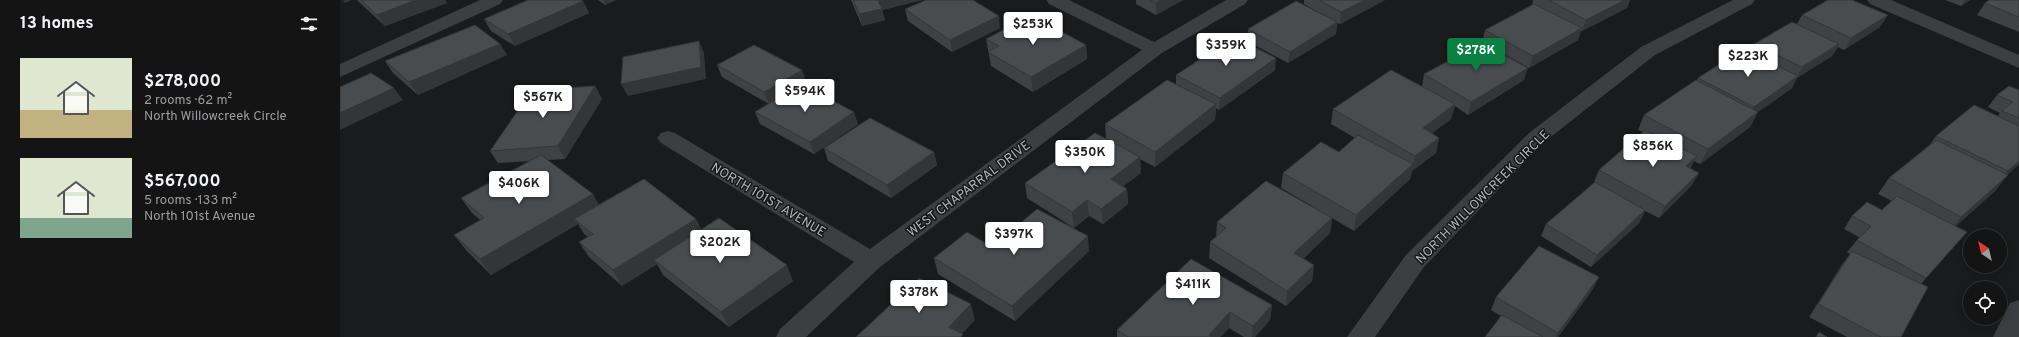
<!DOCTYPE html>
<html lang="en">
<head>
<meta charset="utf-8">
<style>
	body { margin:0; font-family:Overpass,sans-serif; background:#212122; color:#f1f3f6; height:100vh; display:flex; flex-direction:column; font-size:15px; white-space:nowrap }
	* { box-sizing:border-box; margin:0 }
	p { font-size:13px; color:#9d9ea0 }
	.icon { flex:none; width:22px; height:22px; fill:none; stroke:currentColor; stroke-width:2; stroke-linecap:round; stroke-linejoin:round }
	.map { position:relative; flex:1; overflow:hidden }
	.panel { display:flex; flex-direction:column; background:#141415; width:340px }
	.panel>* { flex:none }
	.needle { width:26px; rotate:325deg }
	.fabs { position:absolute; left:1623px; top:229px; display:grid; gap:8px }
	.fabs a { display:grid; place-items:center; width:44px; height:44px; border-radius:50%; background:#141415; box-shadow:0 2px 10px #0003,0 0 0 1px #333334; font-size:20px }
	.price { position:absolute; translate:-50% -34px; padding:0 9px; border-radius:4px; background:#fff; color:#222; font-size:13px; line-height:26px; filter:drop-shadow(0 1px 2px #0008) }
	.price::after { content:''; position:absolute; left:50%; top:24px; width:12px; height:9px; margin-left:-6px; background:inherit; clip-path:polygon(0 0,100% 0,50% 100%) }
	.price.active { background:#0b8043; color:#fff }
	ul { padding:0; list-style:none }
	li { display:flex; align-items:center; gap:12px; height:100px; padding:0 20px }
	li span { display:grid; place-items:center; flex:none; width:112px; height:80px; border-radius:0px; color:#555 }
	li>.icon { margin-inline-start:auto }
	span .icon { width:48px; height:48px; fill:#fffc; stroke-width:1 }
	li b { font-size:17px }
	h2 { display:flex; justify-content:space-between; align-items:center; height:48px; padding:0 20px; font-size:17px }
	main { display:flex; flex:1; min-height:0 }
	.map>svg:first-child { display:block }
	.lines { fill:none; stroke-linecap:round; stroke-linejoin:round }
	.street { fill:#3c3e41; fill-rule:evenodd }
	.wall { fill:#3f4144 }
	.shaded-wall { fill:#333537 }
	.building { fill:#494c4f; stroke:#333537 }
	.labels { text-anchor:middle; stroke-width:3; stroke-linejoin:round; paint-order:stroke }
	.street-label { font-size:13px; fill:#aeb5bb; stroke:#151617 }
</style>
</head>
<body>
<main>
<section class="panel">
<h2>13 homes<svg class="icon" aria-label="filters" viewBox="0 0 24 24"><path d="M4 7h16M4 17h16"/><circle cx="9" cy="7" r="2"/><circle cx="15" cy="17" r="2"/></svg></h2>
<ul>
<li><span style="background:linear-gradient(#dfe7d0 65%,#c2b280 0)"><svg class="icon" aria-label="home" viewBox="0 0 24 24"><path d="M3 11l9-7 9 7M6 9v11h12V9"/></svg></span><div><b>$278,000</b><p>2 rooms · 62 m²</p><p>North Willowcreek Circle</p></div></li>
<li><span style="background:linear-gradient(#dfe7d0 75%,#7fa58c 0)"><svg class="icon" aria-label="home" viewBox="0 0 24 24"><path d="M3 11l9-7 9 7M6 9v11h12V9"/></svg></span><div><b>$567,000</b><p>5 rooms · 133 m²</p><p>North 101st Avenue</p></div></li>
</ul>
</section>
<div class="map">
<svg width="1679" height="337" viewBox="0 0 1679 337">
	<rect width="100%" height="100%" fill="#1a1b1c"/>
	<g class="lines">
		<path class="street" d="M 140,0 L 163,0 L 160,4 L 0,77 L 0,64 Z
			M 706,0 L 729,0 L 814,42 L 886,0 L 908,0 L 905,4 L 822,53 L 540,267 L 466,337 L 436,337 L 440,329 L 514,262 L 321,143 L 317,138 L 321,133 L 328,131 L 335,133 L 530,249 L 802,50 L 709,4 Z
			M 1393,0 L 1415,0 L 1412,4 L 1315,55 L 1203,143 L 1084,267 L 1035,337 L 1007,337 L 1066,255 L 1189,133 L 1301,47 Z
			M 1527,0 L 1551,0 L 1679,55 L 1679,68 L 1530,4 Z
			M 1679,300 L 1679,337 L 1653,337 L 1670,303 Z"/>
	</g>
	<path class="wall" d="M 17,0 L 105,0 L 107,3 L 45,26 L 20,3 Z
		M 258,0 L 276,0 L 265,5 Z
		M 511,0 L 582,0 L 542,10 L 545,20 L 522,26 Z
		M 796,0 L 843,0 L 816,15 L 796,4 Z
		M 964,0 L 1045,0 L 1000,24 L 997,23 L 996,34 L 948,63 L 907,41 L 908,29 L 985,16 L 964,4 Z
		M 1193,0 L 1290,0 L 1287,8 L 1242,31 L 1241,31 L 1238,40 L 1189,68 L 1142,42 L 1145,30 L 1193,5 L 1192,5 Z
		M 1605,0 L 1630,0 L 1621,6 Z
		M 1679,0 L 1679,32 L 1637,15 L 1645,3 Z
		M 243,1 L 249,13 L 175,46 L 151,31 L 144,19 Z
		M 565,9 L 660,28 L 612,52 L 568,21 Z
		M 1462,15 L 1540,27 L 1504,50 L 1498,47 L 1492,56 L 1457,78 L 1452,88 L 1418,112 L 1410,127 L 1360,164 L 1354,161 L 1350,169 L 1352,185 L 1319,218 L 1305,211 L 1299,223 L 1251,267 L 1201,236 L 1206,224 L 1254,183 L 1254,182 L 1259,170 L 1303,132 L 1298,130 L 1304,115 L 1356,81 L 1358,78 L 1410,53 L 1414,44 L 1457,24 Z
		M 646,39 L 746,45 L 747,59 L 693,92 L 651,66 Z
		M 160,44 L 167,55 L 78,95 L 53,73 L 45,61 Z
		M 377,65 L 462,70 L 466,82 L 462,85 L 518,124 L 474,154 L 420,124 L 415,112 L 429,104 L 382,77 Z
		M 935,70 L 879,110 L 876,108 L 875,120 L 815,167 L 800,159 L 801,173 L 783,186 L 787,189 L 788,204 L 763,224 L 749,216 L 734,228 L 687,198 L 685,183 L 766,138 L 765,124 L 836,85 L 836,75 Z
		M 1084,74 L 1184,80 L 1128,115 L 1115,106 L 1111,119 L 1092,133 L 1099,138 L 1096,153 L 1072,171 L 1070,179 L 1014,231 L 992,218 L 990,233 L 963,259 L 974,265 L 972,281 L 946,306 L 869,258 L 870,242 L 876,237 L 877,222 L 972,206 L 941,188 L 943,173 L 999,152 L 1015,138 L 991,124 L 993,109 L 1082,87 Z
		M 255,86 L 262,99 L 225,159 L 208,160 L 259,205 L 361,229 L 453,281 L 389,327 L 323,275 L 317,264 L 282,286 L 249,257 L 239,242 L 248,237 L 244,234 L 238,224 L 151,275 L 126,250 L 114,235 L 140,220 L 132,213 L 121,198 L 190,161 L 158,163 L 150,151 Z
		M 1679,90 L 1679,164 L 1667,175 L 1655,191 L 1616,226 L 1616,244 L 1581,284 L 1561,337 L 1507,337 L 1469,317 L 1503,263 L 1510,254 L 1507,252 L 1517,240 L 1519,237 L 1504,229 L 1512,216 L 1542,210 L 1552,201 L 1538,194 L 1549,178 L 1588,147 L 1596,136 L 1658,116 L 1660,113 L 1648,107 L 1657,95 Z
		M 484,148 L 594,152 L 597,165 L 551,198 L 488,161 Z
		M 652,247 L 749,251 L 675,321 L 598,274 L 594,258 Z
		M 1253,289 L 1218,337 L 1145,337 L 1161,316 L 1151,310 L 1156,297 Z
		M 932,305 L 930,320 L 915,337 L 904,337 L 889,328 L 880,337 L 777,337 L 777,330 Z"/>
	<path class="shaded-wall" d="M 3,0 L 12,0 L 5,3 Z
		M 76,0 L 105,0 L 107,3 L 45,26 L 37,15 Z
		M 263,0 L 276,0 L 265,5 Z
		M 537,0 L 582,0 L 542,10 L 545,20 L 522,26 L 519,14 Z
		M 821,0 L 843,0 L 816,15 L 816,3 Z
		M 1025,0 L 1045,0 L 1000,24 L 1001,12 Z
		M 1285,0 L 1290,0 L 1287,8 L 1242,31 L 1246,20 Z
		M 1625,0 L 1630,0 L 1621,6 Z
		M 243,1 L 249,13 L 175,46 L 168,34 Z
		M 1548,15 L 1540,27 L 1504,50 L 1511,38 Z
		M 659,16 L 660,28 L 612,52 L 610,40 Z
		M 997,22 L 996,34 L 948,63 L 950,52 Z
		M 1242,28 L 1238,40 L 1189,68 L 1193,56 Z
		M 359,41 L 364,53 L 366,79 L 288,96 L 281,84 Z
		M 160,44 L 167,55 L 78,95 L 69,82 Z
		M 1499,44 L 1492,56 L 1457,78 L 1452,88 L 1418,112 L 1410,127 L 1360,164 L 1368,149 L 1407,119 L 1414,107 L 1457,77 L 1462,67 Z
		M 746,45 L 747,59 L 693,92 L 691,77 Z
		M 936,58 L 935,70 L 879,110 L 880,98 Z
		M 1188,68 L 1184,80 L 1128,115 L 1131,102 Z
		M 462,70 L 466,82 L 429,104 L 424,92 Z
		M 255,86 L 262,99 L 225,159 L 218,146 Z
		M 54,88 L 63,100 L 0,130 L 0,113 Z
		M 876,104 L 875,120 L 815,167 L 815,152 Z
		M 1115,104 L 1111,119 L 1079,143 L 1083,128 Z
		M 514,112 L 518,124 L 474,154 L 470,142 Z
		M 1099,138 L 1096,153 L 1072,171 L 1070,179 L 1014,231 L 1016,215 L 1073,164 L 1075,156 Z
		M 594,152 L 597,165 L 551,198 L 547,185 Z
		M 1357,156 L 1350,169 L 1346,166 Z
		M 800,157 L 801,173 L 772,195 L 771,179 Z
		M 1679,161 L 1679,164 L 1657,184 L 1668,171 Z
		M 1359,173 L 1352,185 L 1319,218 L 1325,206 Z
		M 1668,175 L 1655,191 L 1609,232 L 1621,217 Z
		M 787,189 L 788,204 L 763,224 L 761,209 Z
		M 253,194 L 262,210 L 234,219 L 238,224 L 151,275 L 140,259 Z
		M 747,200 L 749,216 L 734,228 L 732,212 Z
		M 1305,210 L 1299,223 L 1251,267 L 1257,255 Z
		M 992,218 L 990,233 L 952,269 L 954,253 Z
		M 356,219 L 364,234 L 314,260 L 317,264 L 282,286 L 273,270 Z
		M 748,236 L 749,251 L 675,321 L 672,306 Z
		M 447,265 L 453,281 L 389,327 L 381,312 Z
		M 974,265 L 972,281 L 946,306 L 947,291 Z
		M 1259,277 L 1253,289 L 1218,337 L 1216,337 L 1218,333 Z
		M 631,304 L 635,320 L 619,337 L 609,327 Z
		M 932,305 L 930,320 L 915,337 L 912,337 L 913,326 Z
		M 890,312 L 889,328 L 880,337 L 869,337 L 869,335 Z"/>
	<path class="building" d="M 21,0 L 76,0 L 37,15 Z
		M 188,0 L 241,0 L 243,1 L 168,34 L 144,19 Z
		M 513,0 L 538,0 L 542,9 L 519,14 Z
		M 586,0 L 633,0 L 659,16 L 610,40 L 565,9 Z
		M 810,0 L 821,0 L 816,3 Z
		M 979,0 L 1025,0 L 1001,12 Z
		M 1209,0 L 1285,0 L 1246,20 Z
		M 1488,0 L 1512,0 L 1548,15 L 1511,38 L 1462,15 Z
		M 1649,0 L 1679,0 L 1679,17 L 1645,3 Z
		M 956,1 L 997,22 L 950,52 L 908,29 Z
		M 1194,4 L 1242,28 L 1193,56 L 1145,30 Z
		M 691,15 L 746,45 L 691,77 L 648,52 L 659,46 L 646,39 Z
		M 1452,22 L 1499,44 L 1462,67 L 1414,44 Z
		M 135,25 L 160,44 L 69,82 L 45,61 Z
		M 894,37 L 936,58 L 880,98 L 836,75 Z
		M 359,41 L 361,67 L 281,84 L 283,57 Z
		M 1142,43 L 1188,68 L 1131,102 L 1084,74 Z
		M 414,45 L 462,70 L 424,92 L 377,65 Z
		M 1403,49 L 1458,76 L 1414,107 L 1358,78 Z
		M 1051,70 L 1115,104 L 1083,128 L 1099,138 L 1075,156 L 993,109 Z
		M 31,73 L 54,88 L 0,113 L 0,87 Z
		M 827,80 L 876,104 L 815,152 L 765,124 Z
		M 1356,80 L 1418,112 L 1368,149 L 1304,115 Z
		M 461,84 L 514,112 L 470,142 L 415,112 Z
		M 255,86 L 218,146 L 150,151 L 192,90 Z
		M 1669,86 L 1679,90 L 1679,118 L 1662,111 L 1673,102 L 1657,95 Z
		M 1634,105 L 1679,126 L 1679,161 L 1668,171 L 1596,136 Z
		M 530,118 L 594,152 L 547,185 L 484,148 Z
		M 1305,130 L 1357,156 L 1346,166 L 1359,173 L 1325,206 L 1259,170 Z
		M 755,133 L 800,157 L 771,179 L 787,189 L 761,209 L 747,200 L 732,212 L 685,183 Z
		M 1018,135 L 1073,164 L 1016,215 L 943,173 L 981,142 L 999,152 Z
		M 1596,140 L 1668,175 L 1621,217 L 1549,178 Z
		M 201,155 L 253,194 L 140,259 L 114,235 L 144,218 L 121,198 Z
		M 304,179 L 356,219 L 273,270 L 239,242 L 253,234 L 234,219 Z
		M 926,181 L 992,218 L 954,253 L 974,265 L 947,291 L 870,242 L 886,228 L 877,222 Z
		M 1255,182 L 1305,210 L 1257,255 L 1206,224 Z
		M 1557,196 L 1627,232 L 1586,278 L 1517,240 L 1531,226 L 1512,216 L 1527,202 L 1542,210 Z
		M 697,209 L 748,236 L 672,306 L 594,258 L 627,232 L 652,247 Z
		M 379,218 L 447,265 L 381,312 L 314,260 Z
		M 1199,246 L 1259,277 L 1218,333 L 1156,297 Z
		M 1512,251 L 1588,287 L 1561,337 L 1541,337 L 1478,304 Z
		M 851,259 L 932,305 L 913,326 L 890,312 L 869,335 L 872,337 L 788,337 L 777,330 Z
		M 579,278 L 631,304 L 609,327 L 623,334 L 621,337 L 516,337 Z
		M 1162,315 L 1203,337 L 1145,337 Z
		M 1479,332 L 1487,337 L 1476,337 Z"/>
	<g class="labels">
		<g class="street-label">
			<text transform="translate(628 188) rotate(-37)" y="5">WEST CHAPARRAL DRIVE</text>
			<text transform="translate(1142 196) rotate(-45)" y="5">NORTH WILLOWCREEK CIRCLE</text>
			<text transform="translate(429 199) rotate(31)" y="5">NORTH 101ST AVENUE</text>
		</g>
	</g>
</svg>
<div class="fabs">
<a><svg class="needle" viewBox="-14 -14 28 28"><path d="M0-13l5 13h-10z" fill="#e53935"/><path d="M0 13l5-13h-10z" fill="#9d9ea0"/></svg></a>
<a><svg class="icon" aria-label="locate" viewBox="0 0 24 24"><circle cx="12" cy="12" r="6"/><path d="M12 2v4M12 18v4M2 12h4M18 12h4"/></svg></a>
</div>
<b class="price" style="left:693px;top:46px">$253K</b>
<b class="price" style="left:886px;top:67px">$359K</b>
<b class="price active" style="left:1136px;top:72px">$278K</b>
<b class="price" style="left:1408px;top:78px">$223K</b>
<b class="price" style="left:465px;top:113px">$594K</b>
<b class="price" style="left:203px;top:119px">$567K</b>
<b class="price" style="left:1313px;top:168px">$856K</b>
<b class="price" style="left:745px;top:174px">$350K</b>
<b class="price" style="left:179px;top:205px">$406K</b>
<b class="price" style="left:674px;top:256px">$397K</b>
<b class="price" style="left:380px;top:264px">$202K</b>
<b class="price" style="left:853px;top:306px">$411K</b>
<b class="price" style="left:579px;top:314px">$378K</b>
</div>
</main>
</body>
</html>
